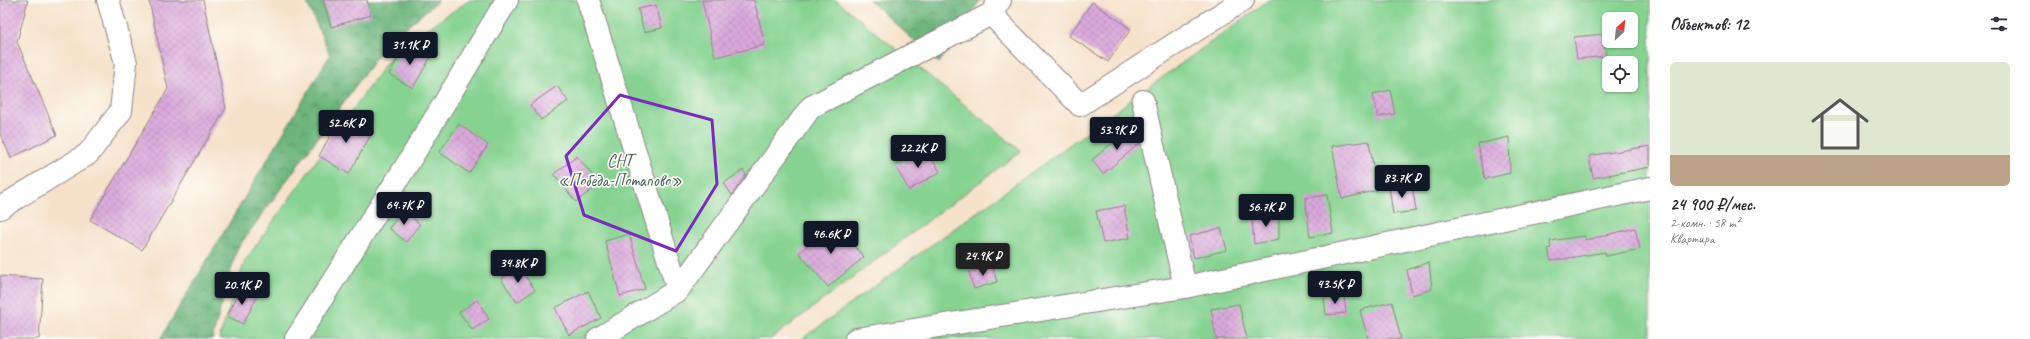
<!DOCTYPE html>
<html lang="ru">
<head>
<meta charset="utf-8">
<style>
	body { margin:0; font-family:Caveat,sans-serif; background:#f7f7f7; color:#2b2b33; height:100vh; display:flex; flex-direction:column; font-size:15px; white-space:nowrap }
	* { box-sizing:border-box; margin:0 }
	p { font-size:13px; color:#7c7c81 }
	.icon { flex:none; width:22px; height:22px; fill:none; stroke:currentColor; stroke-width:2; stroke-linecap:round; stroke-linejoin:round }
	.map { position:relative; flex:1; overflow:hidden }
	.panel { display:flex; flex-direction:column; background:#fff; width:380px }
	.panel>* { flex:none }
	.needle { width:26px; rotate:26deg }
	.fabs { position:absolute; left:1602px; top:12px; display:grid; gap:8px }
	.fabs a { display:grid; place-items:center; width:36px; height:36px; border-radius:6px; background:#fff; box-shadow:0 1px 3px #0004; font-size:20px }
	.price { position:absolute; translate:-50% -34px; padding:0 9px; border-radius:4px; background:#111827; color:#fff; font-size:13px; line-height:26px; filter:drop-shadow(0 1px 2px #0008) }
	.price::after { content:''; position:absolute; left:50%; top:24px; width:12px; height:9px; margin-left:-6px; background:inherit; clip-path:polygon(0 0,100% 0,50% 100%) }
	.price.current { background:#222; color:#fff }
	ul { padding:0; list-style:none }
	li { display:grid; align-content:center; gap:8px; height:212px; padding:0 20px }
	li+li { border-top:1px solid #e1e1e2 }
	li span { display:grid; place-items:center; height:124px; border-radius:6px; color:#555 }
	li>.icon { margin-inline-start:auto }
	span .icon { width:72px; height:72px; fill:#fffc; stroke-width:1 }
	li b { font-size:17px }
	h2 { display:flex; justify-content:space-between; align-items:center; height:48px; padding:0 20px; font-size:17px }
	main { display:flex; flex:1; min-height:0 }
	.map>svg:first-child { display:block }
	.forest { fill:url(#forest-crowns); stroke:#476c5b }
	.garden { fill:#86d391; stroke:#547a66; fill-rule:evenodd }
	.building { fill:url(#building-cross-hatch) }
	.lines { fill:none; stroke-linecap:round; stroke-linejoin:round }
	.minor-casing { stroke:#8c8282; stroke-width:24 }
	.minor { stroke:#fff; stroke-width:22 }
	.marked { fill:none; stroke:#7b2cbf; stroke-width:3; stroke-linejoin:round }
	.labels { text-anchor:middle; stroke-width:3.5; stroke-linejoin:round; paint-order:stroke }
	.park-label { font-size:17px; fill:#456059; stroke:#fdfcf7 }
</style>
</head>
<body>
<main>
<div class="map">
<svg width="1650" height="339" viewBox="0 0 1650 339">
	<defs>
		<pattern id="forest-crowns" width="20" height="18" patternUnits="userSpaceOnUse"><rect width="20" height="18" fill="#6cb57b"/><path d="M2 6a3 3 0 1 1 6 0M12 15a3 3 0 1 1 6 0" fill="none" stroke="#589366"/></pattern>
		<pattern id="building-cross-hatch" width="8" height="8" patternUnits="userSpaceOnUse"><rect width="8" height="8" fill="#daa9db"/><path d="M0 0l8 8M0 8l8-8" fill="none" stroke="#bb91bd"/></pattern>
	</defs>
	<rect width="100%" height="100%" fill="#fdfcf7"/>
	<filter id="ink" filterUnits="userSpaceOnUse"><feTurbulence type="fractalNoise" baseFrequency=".025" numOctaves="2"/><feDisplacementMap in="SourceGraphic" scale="8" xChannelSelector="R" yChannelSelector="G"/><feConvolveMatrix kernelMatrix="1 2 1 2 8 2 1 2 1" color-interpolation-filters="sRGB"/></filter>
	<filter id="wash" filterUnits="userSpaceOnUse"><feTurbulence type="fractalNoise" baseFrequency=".012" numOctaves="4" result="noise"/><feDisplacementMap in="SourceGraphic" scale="16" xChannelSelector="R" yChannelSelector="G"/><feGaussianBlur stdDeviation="0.9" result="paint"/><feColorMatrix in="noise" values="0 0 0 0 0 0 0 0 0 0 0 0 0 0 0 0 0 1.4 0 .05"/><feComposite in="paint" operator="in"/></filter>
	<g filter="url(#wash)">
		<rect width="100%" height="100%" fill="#f6e2ca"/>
		<path class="forest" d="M 306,0 L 439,0 L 386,44 L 237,249 L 212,339 L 160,339 L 330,55 Z
			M 869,0 L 980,0 L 939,63 Z"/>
		<path class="garden" d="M 470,0 L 836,0 L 1021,151 L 771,339 L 219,339 L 245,261 L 396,49 Z
			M 1269,0 L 1650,0 L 1650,339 L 802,339 ZM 1609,19 L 1631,19 L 1631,41 L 1609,41 ZM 1609,63 L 1631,63 L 1631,85 L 1609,85 Z"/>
		<g id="blocks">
			<path class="building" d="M 0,0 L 28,0 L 17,42 L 57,135 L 11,158 L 0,134 Z
				M 149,0 L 203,0 L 226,108 L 142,250 L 90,220 L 168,89 Z
				M 323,0 L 367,0 L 371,15 L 331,27 Z
				M 702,0 L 754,0 L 765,45 L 715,57 Z
				M 1092,2 L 1131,29 L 1108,62 L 1069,36 Z
				M 656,5 L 662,28 L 644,32 L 638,9 Z
				M 1603,34 L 1606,56 L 1577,59 L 1574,37 Z
				M 406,44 L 430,58 L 413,88 L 389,74 Z
				M 557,86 L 568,101 L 541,120 L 530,105 Z
				M 1390,90 L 1395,114 L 1378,117 L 1373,94 Z
				M 342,114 L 373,131 L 349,174 L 319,156 Z
				M 459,124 L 488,145 L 469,173 L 439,152 Z
				M 1130,128 L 1138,137 L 1140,143 L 1103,174 L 1092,160 Z
				M 1509,137 L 1510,173 L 1485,179 L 1478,144 Z
				M 1369,141 L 1377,190 L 1342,199 L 1332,146 Z
				M 1650,146 L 1650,167 L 1593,178 L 1589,156 Z
				M 926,148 L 940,172 L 909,190 L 895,166 Z
				M 577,156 L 599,184 L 576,202 L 554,174 Z
				M 743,170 L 746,175 L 732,195 L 724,183 Z
				M 1412,184 L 1416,211 L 1393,214 L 1389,187 Z
				M 1327,195 L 1333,233 L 1310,237 L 1305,198 Z
				M 1124,206 L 1130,238 L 1103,243 L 1096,211 Z
				M 403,210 L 420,224 L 406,242 L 389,228 Z
				M 1279,212 L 1279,239 L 1254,244 L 1252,219 Z
				M 834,223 L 864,257 L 828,287 L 799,253 Z
				M 1221,228 L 1227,250 L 1194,258 L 1189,236 Z
				M 1635,228 L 1640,249 L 1606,256 L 1605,252 L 1551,261 L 1548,249 L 1551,248 L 1550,241 L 1584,236 L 1586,240 Z
				M 629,234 L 645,289 L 620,296 L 605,241 Z
				M 1429,262 L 1432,289 L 1412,295 L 1407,270 Z
				M 992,265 L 997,282 L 974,289 L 969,272 Z
				M 519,267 L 535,290 L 517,302 L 501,279 Z
				M 0,276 L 43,279 L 39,339 L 0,339 Z
				M 242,287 L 258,295 L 243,324 L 227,316 Z
				M 588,291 L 601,318 L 569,335 L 555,308 Z
				M 1344,295 L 1346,313 L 1326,315 L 1324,298 Z
				M 477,300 L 489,319 L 472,330 L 459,312 Z
				M 1392,302 L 1401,339 L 1368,339 L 1360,310 Z
				M 1239,304 L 1247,339 L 1216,339 L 1211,309 Z"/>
		</g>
	</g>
	<g filter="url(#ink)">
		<use href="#blocks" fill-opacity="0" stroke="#8c8282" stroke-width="1"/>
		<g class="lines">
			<defs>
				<path id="minor" d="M 588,0 L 678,290
					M 1000,0 L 991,14 L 1080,105 L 1243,0
					M 1143,101 L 1185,287
					M 0,208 L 88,154 L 121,111 L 126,63 L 108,0
					M 296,339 L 408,163 L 507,0
					M 598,339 L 678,290 L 811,107 L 991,14
					M 856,339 L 1185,287 L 1650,188"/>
			</defs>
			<use href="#minor" class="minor-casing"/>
			<use href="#minor" class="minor"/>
		</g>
	</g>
	<path class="marked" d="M 620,95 L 712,120 L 717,184 L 676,251 L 584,215 L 566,156 Z"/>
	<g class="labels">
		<g class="park-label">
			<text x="620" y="166">СНТ<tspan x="620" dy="20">«Победа-Потапово»</tspan></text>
		</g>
	</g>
</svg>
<div class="fabs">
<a><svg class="needle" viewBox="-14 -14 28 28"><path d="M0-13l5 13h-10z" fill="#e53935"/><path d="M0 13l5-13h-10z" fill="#7c7c81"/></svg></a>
<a><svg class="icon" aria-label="locate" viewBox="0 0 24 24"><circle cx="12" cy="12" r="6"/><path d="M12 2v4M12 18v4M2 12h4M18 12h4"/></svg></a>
</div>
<b class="price" style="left:410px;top:66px">31.1K ₽</b>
<b class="price" style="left:346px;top:144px">52.6K ₽</b>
<b class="price" style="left:1117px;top:151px">53.9K ₽</b>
<b class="price" style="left:918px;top:169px">22.2K ₽</b>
<b class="price" style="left:1402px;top:199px">83.7K ₽</b>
<b class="price" style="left:404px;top:226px">64.7K ₽</b>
<b class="price" style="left:1266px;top:228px">56.7K ₽</b>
<b class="price" style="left:831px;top:255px">46.6K ₽</b>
<b class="price current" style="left:983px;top:277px">24.9K ₽</b>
<b class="price" style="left:518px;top:284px">34.8K ₽</b>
<b class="price" style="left:1335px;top:305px">43.5K ₽</b>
<b class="price" style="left:242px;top:306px">20.1K ₽</b>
</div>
<section class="panel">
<h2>Объектов: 12<svg class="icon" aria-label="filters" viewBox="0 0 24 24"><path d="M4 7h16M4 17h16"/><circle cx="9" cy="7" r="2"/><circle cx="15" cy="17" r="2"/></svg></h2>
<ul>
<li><span style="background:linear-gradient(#dfe7d0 75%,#b9a48a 0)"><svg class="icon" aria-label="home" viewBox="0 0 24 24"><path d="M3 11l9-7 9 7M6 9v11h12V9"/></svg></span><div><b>24 900 ₽/мес.</b><p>2-комн. · 58 m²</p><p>Квартира</p></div></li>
</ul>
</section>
</main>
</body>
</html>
